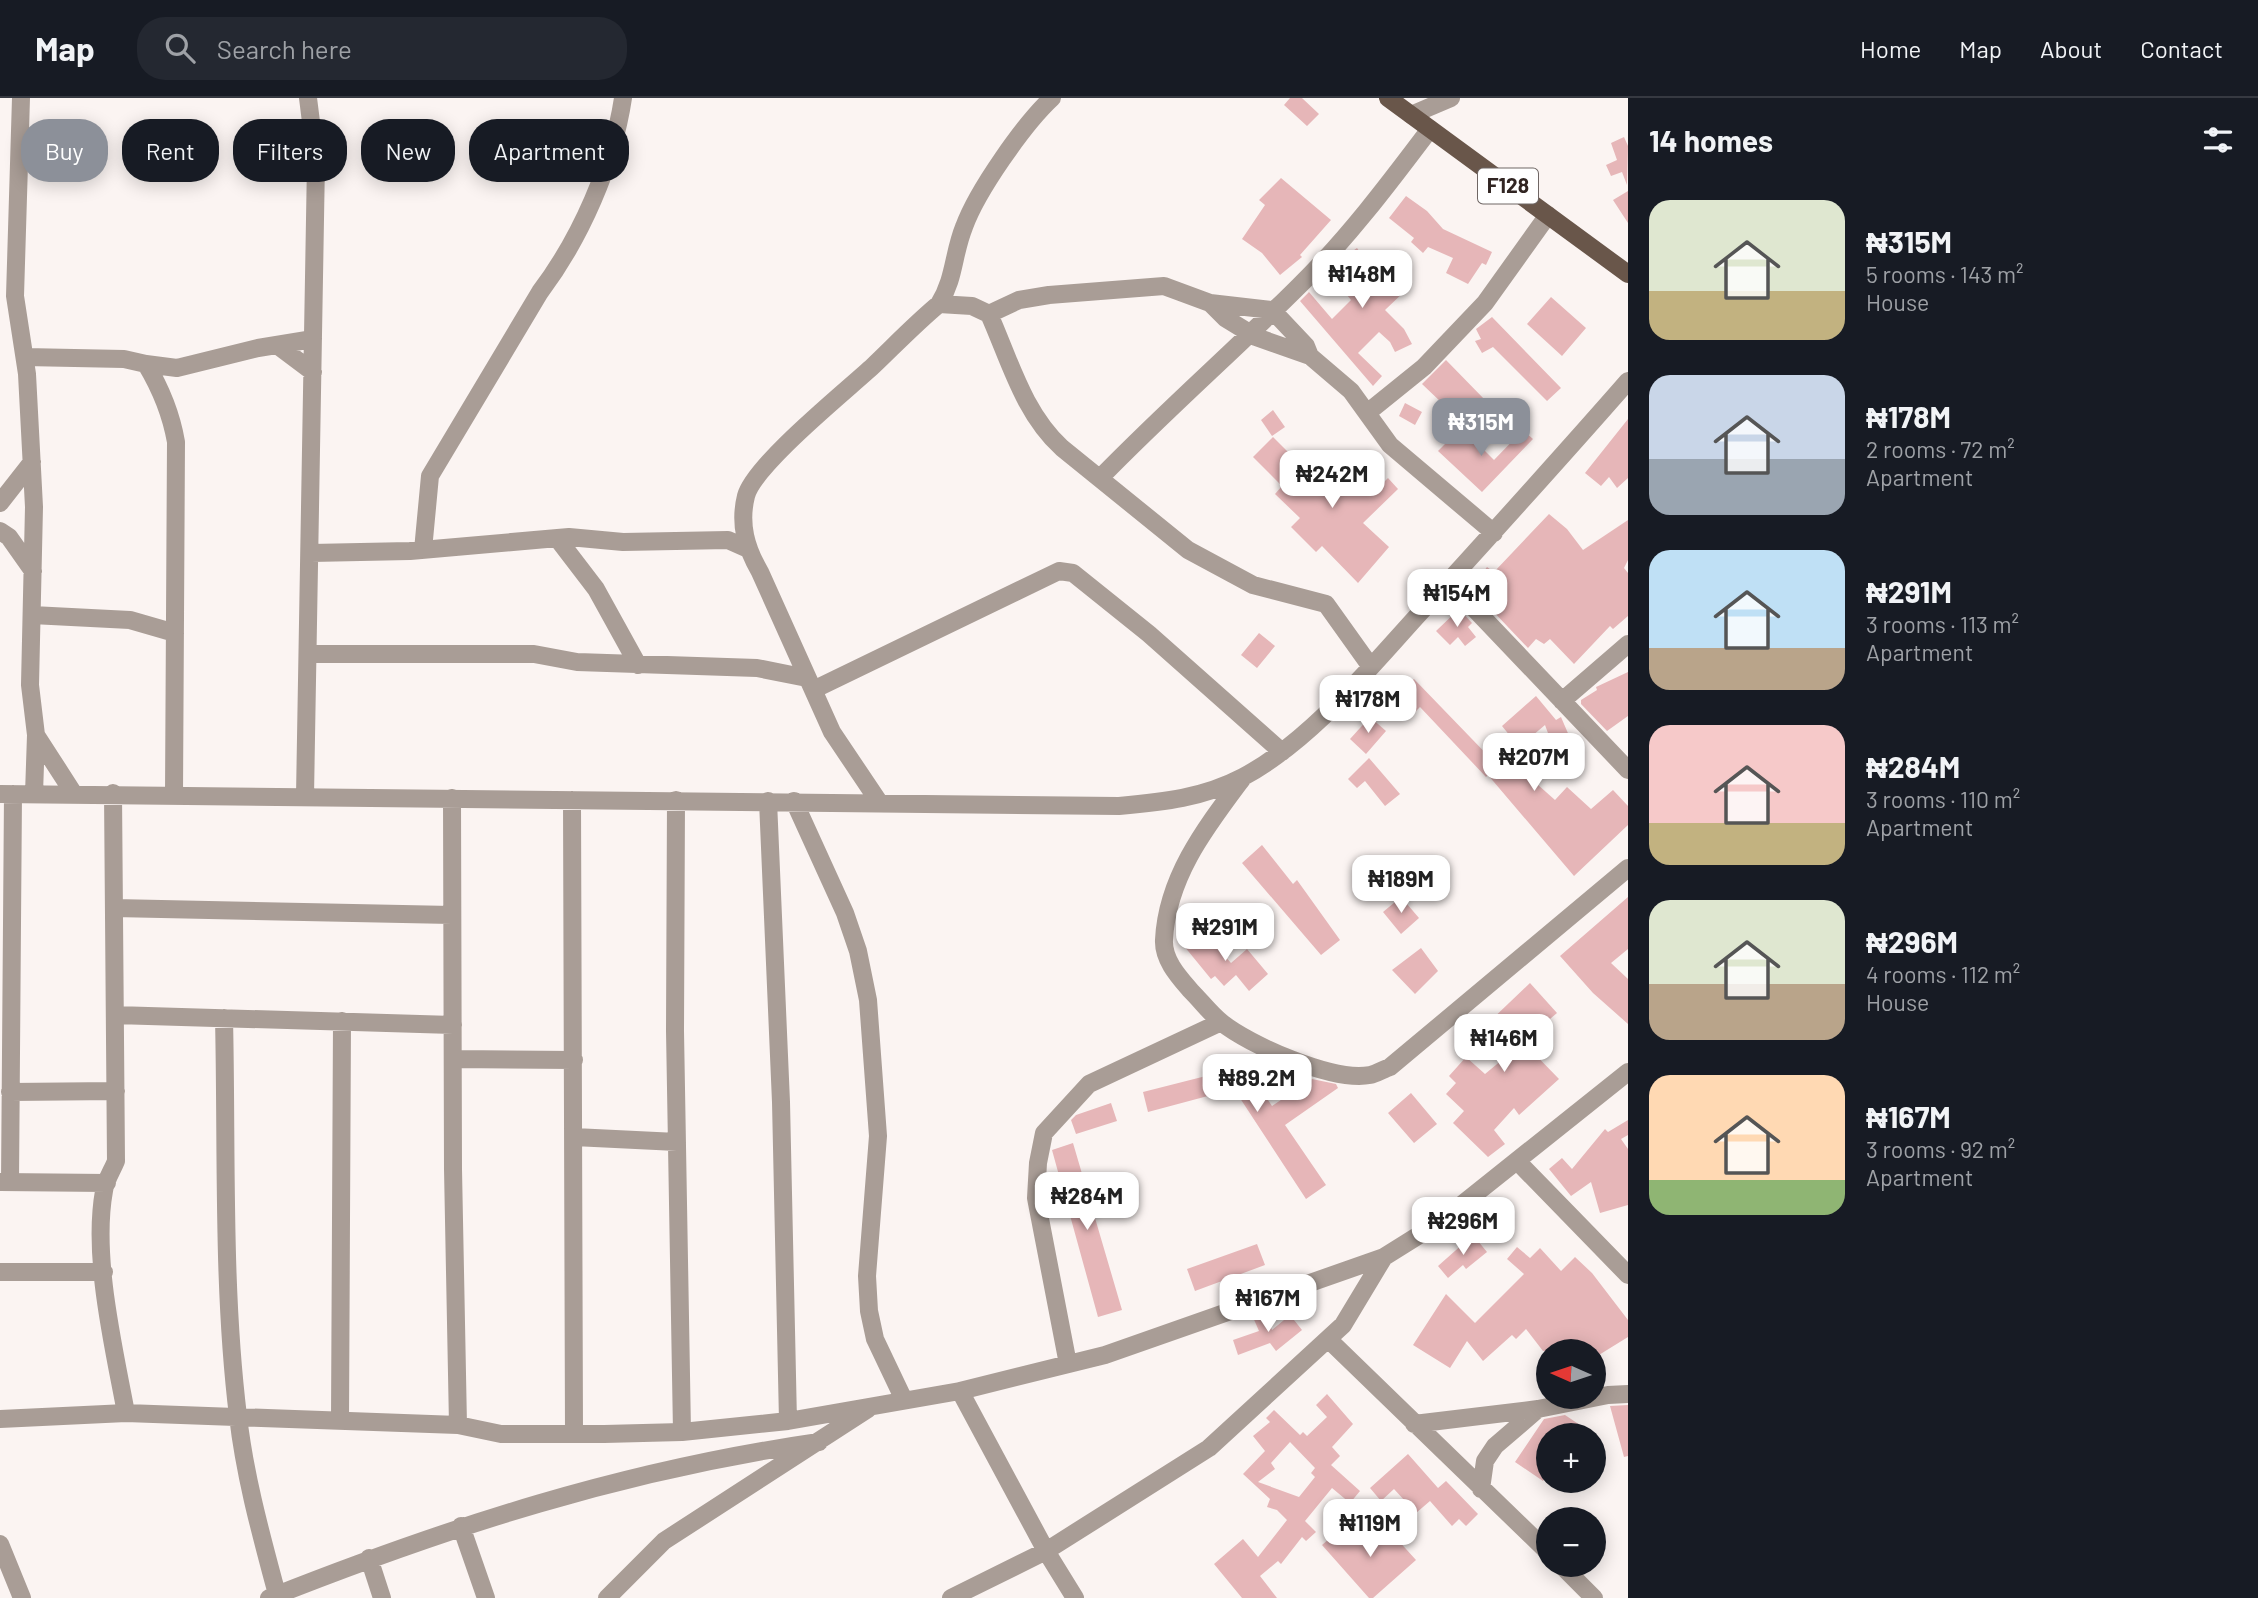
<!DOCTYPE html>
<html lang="en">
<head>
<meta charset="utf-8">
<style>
	body { margin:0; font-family:Barlow,sans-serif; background:#242831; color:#f1f3f6; height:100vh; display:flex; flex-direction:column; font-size:26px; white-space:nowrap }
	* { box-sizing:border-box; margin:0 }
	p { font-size:23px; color:#9ea1a6 }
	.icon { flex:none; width:38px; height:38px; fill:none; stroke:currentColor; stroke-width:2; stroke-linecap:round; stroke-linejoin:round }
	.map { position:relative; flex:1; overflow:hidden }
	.details { display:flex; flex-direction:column; background:#171b24; width:630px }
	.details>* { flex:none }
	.banner { position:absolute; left:21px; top:21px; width:665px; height:63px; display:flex; gap:14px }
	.needle { width:46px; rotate:273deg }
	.buttons { position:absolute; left:1536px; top:1241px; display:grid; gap:14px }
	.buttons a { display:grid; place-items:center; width:70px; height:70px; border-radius:50%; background:#171b24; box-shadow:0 4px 18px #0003; font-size:35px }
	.price { position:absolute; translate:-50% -60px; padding:0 16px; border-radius:14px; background:#fff; color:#222; font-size:23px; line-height:46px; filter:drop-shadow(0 2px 4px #0008) }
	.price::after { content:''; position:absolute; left:50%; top:42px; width:21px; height:16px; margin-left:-10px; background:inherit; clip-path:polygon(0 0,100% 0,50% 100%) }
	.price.active { background:#8c9099; color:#fff }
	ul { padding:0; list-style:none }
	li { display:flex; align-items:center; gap:21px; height:175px; padding:0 21px }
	li span { display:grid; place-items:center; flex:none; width:196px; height:140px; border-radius:21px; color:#555 }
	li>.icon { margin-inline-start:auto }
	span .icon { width:84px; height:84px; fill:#fffc; stroke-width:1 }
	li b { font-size:30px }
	h2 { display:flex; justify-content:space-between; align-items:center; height:84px; padding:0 21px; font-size:30px }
	.pill { padding:0 24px; border-radius:28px; background:#171b24; box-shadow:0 4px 18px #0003; font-size:24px; line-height:63px }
	.pill.active { background:#8c9099; color:#fff }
	header { display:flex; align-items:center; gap:42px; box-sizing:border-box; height:98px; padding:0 35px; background:#171b24; border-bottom:2px solid #363941 }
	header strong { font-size:33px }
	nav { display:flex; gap:38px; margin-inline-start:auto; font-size:24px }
	.search { width:490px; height:63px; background:#242831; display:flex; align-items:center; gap:18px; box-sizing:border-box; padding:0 24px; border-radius:28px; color:#9ea1a6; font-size:26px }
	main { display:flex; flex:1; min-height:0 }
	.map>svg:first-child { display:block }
	.building { fill:#e6b6b8; fill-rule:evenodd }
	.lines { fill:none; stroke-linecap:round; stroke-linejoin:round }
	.minor { stroke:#a99d96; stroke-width:18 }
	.major { stroke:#69564a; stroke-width:18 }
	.labels { text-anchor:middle; stroke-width:6; stroke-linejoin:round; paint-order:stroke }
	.shield { fill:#fff; stroke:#6f6664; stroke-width:2 }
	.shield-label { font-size:21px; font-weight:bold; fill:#312522 }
</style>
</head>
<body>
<header>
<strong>Map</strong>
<div class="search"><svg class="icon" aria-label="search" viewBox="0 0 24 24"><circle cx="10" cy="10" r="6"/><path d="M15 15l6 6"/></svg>Search here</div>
<nav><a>Home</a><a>Map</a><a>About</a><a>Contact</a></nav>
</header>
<main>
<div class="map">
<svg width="1628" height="1500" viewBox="0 0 1628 1500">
	<rect width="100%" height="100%" fill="#fbf4f2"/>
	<path class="building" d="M 1290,0 L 1302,0 L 1319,16 L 1307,28 L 1284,7 Z
		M 1624,39 L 1628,48 L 1627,87 L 1622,74 L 1611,78 L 1606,67 L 1617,62 L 1611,45 Z
		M 1281,80 L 1331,122 L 1300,157 L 1302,159 L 1280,177 L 1262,155 L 1242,141 L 1265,107 L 1259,102 Z
		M 1628,93 L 1628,125 L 1613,102 Z
		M 1406,98 L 1427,113 L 1443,131 L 1492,154 L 1486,167 L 1482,165 L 1468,186 L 1446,175 L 1453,160 L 1428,149 L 1423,155 L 1411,144 L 1414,140 L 1389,120 Z
		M 1357,150 L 1362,157 L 1366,154 L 1405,193 L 1385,212 L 1404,231 L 1412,246 L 1395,254 L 1390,244 L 1379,234 L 1358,255 L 1382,278 L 1373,288 L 1300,203 L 1309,194 L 1332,221 L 1351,202 L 1334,181 L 1339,176 L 1336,173 L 1340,169 L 1337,164 Z
		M 1551,199 L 1586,230 L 1562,258 L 1527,226 Z
		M 1492,219 L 1561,290 L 1547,303 L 1493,249 L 1482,255 L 1475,243 L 1481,241 L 1476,231 Z
		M 1446,262 L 1487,304 L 1464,326 L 1422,286 Z
		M 1405,305 L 1422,314 L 1415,327 L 1399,318 Z
		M 1273,312 L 1285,329 L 1272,338 L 1261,322 Z
		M 1628,321 L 1628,380 L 1617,390 L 1609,379 L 1601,388 L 1585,375 Z
		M 1523,332 L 1533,341 L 1482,394 L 1438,353 L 1457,334 L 1475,343 L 1494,362 Z
		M 1273,339 L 1295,361 L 1292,364 L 1324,396 L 1327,394 L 1332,400 L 1364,365 L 1384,384 L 1388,380 L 1398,391 L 1363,425 L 1389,449 L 1358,485 L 1322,448 L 1316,454 L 1291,429 L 1300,420 L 1275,396 L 1282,388 L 1253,359 Z
		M 1549,416 L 1567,431 L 1583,452 L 1628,422 L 1628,462 L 1624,470 L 1628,475 L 1628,518 L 1613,531 L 1610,528 L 1574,566 L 1550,541 L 1544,546 L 1536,541 L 1528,550 L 1471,490 L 1487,469 L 1494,474 Z
		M 1459,511 L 1472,525 L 1468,529 L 1476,539 L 1465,548 L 1458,539 L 1450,547 L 1436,533 Z
		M 1259,535 L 1275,548 L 1257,570 L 1241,557 Z
		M 1628,574 L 1628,618 L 1607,633 L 1581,606 L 1581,602 L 1597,592 L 1596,589 Z
		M 1414,581 L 1499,669 L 1523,650 L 1537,662 L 1537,667 L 1528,678 L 1555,702 L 1567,689 L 1591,711 L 1613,692 L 1628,708 L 1628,727 L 1574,778 L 1488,677 L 1486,679 L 1420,609 L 1411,618 L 1394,600 Z
		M 1536,598 L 1556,622 L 1561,619 L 1570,640 L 1552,646 L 1545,627 L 1519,649 L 1502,628 Z
		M 1370,619 L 1386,633 L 1366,656 L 1350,641 Z
		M 1369,660 L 1400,696 L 1385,708 L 1365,683 L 1357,690 L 1348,681 Z
		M 1262,747 L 1293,786 L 1297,782 L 1340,842 L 1321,857 L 1242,765 Z
		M 1401,799 L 1419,820 L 1401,836 L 1383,814 Z
		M 1628,799 L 1628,851 L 1611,865 L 1628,881 L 1628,926 L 1593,895 L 1560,858 Z
		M 1202,832 L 1231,865 L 1247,851 L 1268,876 L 1249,893 L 1236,877 L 1224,888 L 1215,878 L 1211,881 L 1184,848 Z
		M 1421,850 L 1438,873 L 1415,896 L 1392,872 Z
		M 1530,885 L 1557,915 L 1523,944 L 1559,981 L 1519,1017 L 1514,1010 L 1494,1032 L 1505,1046 L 1488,1059 L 1453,1025 L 1464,1013 L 1446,996 L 1456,985 L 1449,978 L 1466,959 L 1485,976 L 1514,952 L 1487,926 Z
		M 1243,963 L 1251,988 L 1256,984 L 1272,1008 L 1312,981 L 1336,986 L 1338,990 L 1285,1027 L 1326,1087 L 1306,1101 L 1234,991 L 1148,1014 L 1143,994 L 1202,979 Z
		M 1411,995 L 1437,1026 L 1414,1045 L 1388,1015 Z
		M 1111,1005 L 1117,1023 L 1076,1036 L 1071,1022 L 1076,1017 Z
		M 1628,1022 L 1628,1037 L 1621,1041 L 1628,1051 L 1628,1107 L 1600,1115 L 1591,1084 L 1571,1098 L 1549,1071 L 1562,1060 L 1572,1071 L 1605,1031 L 1608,1034 Z
		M 1073,1045 L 1122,1212 L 1098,1219 L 1052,1052 Z
		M 1473,1137 L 1487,1154 L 1466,1171 L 1463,1167 L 1448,1180 L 1438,1168 Z
		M 1257,1146 L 1265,1167 L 1195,1193 L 1187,1171 Z
		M 1517,1149 L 1530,1160 L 1540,1150 L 1561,1173 L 1575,1159 L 1592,1175 L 1628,1222 L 1628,1239 L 1594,1260 L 1594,1253 L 1543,1253 L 1526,1231 L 1516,1241 L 1512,1237 L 1483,1263 L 1467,1243 L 1450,1270 L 1413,1247 L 1446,1196 L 1475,1225 L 1524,1176 L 1507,1161 Z
		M 1264,1213 L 1272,1232 L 1290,1217 L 1302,1232 L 1276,1253 L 1270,1245 L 1238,1257 L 1233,1242 L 1259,1233 L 1252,1217 Z
		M 1327,1296 L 1353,1326 L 1332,1349 L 1340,1358 L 1331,1367 L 1360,1393 L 1350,1405 L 1332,1390 L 1305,1423 L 1316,1434 L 1306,1443 L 1302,1439 L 1281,1466 L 1278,1463 L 1260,1478 L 1277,1500 L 1242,1500 L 1214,1466 L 1243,1441 L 1258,1459 L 1287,1422 L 1277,1412 L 1267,1409 L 1270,1401 L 1243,1376 L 1265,1353 L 1253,1338 L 1270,1324 L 1266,1320 L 1274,1312 L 1300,1337 L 1303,1334 L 1307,1338 L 1327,1319 L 1316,1307 ZM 1290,1344 L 1315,1370 L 1311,1375 L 1315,1379 L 1299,1399 L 1258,1384 L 1275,1371 L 1271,1365 Z
		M 1628,1307 L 1628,1358 L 1624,1359 L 1610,1308 Z
		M 1565,1317 L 1595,1337 L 1549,1337 L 1549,1375 L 1543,1383 L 1515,1364 L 1544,1321 Z
		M 1408,1356 L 1438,1390 L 1446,1383 L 1478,1416 L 1466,1428 L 1459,1421 L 1452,1428 L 1430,1403 L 1416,1415 L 1394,1391 L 1381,1403 L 1370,1390 Z
		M 1346,1426 L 1365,1448 L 1386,1429 L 1416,1462 L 1373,1500 L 1369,1500 L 1322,1447 Z"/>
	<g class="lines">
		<path class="minor" d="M 21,0 L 15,198 L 27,276 L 34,409 L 30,587 L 36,637 L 34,696
			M 1411,17 L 1451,0
			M 1210,205 L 1225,220 L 1256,239 L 1310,258 L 1351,293 L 1390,347 L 1494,435
			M 939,206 L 972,208 L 989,216 C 1010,263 1023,314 1062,350 L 1188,452 L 1253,487 L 1326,506 L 1371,569
			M 989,216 L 1019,202 L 1049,197 L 1164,188 L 1210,205 L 1272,212 L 1306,248 L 1310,258
			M 277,247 L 313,274
			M 25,259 L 124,261 L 146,266 C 161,291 171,315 176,344 L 174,696
			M 146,266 L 177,270 L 258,250 L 313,241
			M 1367,315 L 1424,269 L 1485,205 L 1548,117
			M 1100,380 C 1165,313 1235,252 1300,187 C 1348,140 1390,84 1430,31
			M 0,405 L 32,364
			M 0,433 L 9,439 L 33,473
			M 557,440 L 596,491 L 638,567
			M 423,452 L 430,378 L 540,194 C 580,141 613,67 623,0
			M 311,455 L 410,453 L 569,439 L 623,444 L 728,442 L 746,450
			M 1448,483 L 1628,672
			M 32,517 L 130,522 L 175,535
			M 308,556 L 534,556 L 577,564 L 757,570 L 807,580
			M 813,592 L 1059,473 L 1073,475 L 1149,536 L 1282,654
			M 1562,603 L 1628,546
			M 36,637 L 74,696
			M 1242,681 C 1206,729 1167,779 1164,842 C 1163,862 1179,879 1191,893 C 1201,903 1210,915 1221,924 C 1249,947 1333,984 1370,977 C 1376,976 1384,971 1390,969 L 1628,770
			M 113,695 L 116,1063 C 112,1073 105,1083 104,1093 C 92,1159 114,1250 126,1315
			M 0,696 L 1119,708 C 1163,704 1203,700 1243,679 C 1310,643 1367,573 1418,517 C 1489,439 1559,362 1628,283
			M 305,698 L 316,64 L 308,0
			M 452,700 L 453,1071 L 458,1327
			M 572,702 L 574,1336
			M 676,702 L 675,933 L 682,1334
			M 768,703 L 781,1004 L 788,1323
			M 794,703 L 845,815 L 858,853 L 868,902 L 878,1038 L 867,1178 L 869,1213 L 875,1241 L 904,1302
			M 879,704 L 832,634 L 760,474 C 746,450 739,426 746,398 C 754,367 846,293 873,268 C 895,247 916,225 939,206 C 955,180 953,156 964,129 C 977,93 1024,26 1052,0
			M 114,810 L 452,817
			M 115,917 L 453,927
			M 224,920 C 227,1052 222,1187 238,1318 C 245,1380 262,1440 278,1500
			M 453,961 L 574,962
			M 10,994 L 116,993
			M 574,1039 L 677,1044
			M 1517,1063 L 1628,1177
			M 0,1084 L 107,1085
			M 10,1084 L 13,696
			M 0,1174 L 104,1174
			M 1328,1241 L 1549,1455
			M 1068,1266 L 1036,1100 L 1038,1065 L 1044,1035 L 1089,986 L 1221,924
			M 960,1293 L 1046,1453 L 1075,1500
			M 0,1321 L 126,1315 L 458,1327 L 501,1336 L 604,1336 L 682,1334 L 788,1323 L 960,1293 L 1105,1257 L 1384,1159 L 1440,1124 L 1628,974
			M 340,1323 L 342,923
			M 1414,1326 L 1538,1311 L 1608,1297 L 1628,1296
			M 1481,1391 L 1485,1363 L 1495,1348 L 1538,1311
			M 461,1428 L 486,1500
			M 0,1446 L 22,1500
			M 369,1460 L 382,1500
			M 1560,1466 L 1594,1500
			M 269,1500 C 451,1428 624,1372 819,1344
			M 607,1500 L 664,1443 L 868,1311
			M 951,1500 L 1046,1453 L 1209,1350 L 1343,1227 L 1384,1159"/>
		<path class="major" d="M 1388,0 L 1628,176"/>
	</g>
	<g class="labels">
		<rect class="shield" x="1478" y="70.5" width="60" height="35" rx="5"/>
		<g class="shield-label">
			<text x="1508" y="95">F128</text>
		</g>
	</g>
</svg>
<div class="buttons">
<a><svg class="needle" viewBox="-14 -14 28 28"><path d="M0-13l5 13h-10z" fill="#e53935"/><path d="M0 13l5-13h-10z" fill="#9ea1a6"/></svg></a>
<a>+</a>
<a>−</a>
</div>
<b class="price" style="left:1362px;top:212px">₦148M</b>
<b class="price active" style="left:1481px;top:360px">₦315M</b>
<b class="price" style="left:1332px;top:412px">₦242M</b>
<b class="price" style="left:1457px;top:531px">₦154M</b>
<b class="price" style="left:1368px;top:637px">₦178M</b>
<b class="price" style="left:1534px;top:695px">₦207M</b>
<b class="price" style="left:1401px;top:817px">₦189M</b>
<b class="price" style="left:1225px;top:865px">₦291M</b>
<b class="price" style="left:1504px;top:976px">₦146M</b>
<b class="price" style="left:1257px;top:1016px">₦89.2M</b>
<b class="price" style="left:1087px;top:1134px">₦284M</b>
<b class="price" style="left:1463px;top:1159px">₦296M</b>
<b class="price" style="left:1268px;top:1236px">₦167M</b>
<b class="price" style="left:1370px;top:1461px">₦119M</b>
<div class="banner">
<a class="pill active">Buy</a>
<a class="pill">Rent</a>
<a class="pill">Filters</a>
<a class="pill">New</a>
<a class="pill">Apartment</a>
</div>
</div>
<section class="details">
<h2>14 homes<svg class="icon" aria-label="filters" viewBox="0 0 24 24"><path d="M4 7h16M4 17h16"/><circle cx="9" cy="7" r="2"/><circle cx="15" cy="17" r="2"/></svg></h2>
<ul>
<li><span style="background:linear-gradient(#dfe7d0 65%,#c2b280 0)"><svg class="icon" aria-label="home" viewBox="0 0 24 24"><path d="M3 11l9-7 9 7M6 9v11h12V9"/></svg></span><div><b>₦315M</b><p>5 rooms · 143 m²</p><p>House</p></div></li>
<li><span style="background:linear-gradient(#c9d6e8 60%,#9aa5b1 0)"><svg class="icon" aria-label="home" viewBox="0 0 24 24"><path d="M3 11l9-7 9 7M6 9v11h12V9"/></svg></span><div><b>₦178M</b><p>2 rooms · 72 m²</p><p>Apartment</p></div></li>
<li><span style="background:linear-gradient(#bfe0f5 70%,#b9a48a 0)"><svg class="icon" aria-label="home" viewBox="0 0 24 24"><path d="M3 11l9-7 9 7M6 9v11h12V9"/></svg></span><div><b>₦291M</b><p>3 rooms · 113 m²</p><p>Apartment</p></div></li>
<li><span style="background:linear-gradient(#f6c9c9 70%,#c2b280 0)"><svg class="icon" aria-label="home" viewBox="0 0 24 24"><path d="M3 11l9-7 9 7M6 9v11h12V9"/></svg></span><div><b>₦284M</b><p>3 rooms · 110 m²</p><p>Apartment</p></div></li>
<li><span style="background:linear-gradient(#dfe7d0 60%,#b9a48a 0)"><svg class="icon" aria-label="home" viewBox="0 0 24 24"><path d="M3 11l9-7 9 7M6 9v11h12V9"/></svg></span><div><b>₦296M</b><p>4 rooms · 112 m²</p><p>House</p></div></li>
<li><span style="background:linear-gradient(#ffd9b3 75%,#8fb573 0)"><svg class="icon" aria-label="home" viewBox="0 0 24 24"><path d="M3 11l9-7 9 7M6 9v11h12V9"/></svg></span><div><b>₦167M</b><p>3 rooms · 92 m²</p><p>Apartment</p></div></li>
</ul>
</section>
</main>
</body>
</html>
